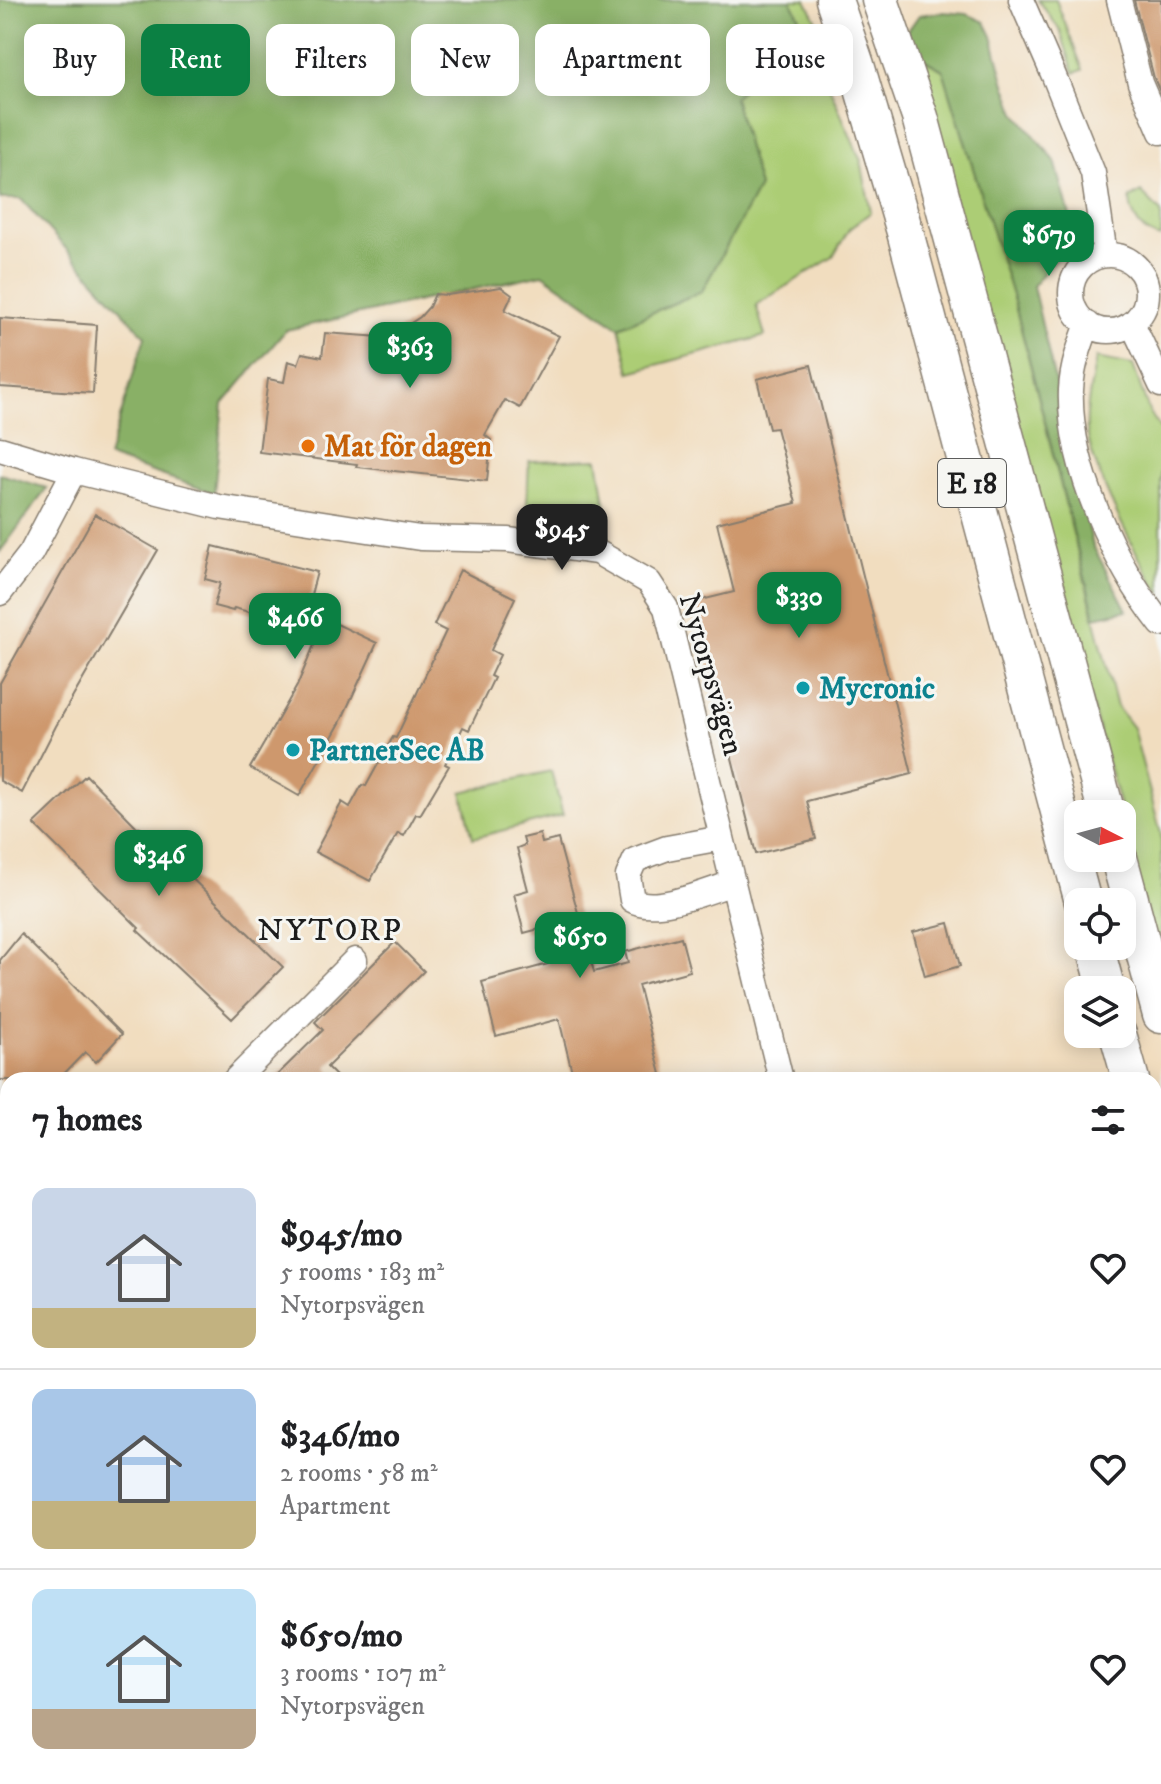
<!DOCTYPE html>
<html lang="en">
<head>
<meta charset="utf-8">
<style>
	body { margin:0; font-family:"IM FELL DW Pica",serif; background:#f2f2f2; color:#202124; height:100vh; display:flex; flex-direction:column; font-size:30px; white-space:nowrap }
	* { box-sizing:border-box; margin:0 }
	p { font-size:26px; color:#757577 }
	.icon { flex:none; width:44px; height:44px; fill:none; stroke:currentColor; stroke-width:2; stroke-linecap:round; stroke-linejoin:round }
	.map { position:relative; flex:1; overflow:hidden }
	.sheet { position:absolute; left:0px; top:1072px; width:1162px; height:712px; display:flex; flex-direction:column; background:#fff; border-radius:24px 24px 0 0; box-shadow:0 4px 20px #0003 }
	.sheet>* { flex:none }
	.banner { position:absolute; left:24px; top:24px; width:1114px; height:72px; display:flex; gap:16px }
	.needle { width:52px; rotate:96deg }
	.tools { position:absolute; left:1064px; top:800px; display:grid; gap:16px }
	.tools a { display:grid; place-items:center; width:72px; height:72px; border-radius:16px; background:#fff; box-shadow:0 4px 20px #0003; font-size:40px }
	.price { position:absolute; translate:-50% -68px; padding:0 18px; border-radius:16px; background:#0b8043; color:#fff; font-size:26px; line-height:52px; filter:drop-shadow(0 2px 4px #0008) }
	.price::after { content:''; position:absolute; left:50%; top:48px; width:24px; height:18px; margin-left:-12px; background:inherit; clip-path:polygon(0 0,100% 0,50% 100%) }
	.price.on { background:#222; color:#fff }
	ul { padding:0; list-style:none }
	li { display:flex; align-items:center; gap:24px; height:200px; padding:0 32px }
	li+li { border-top:2px solid #e0e0e0 }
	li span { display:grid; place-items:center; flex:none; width:224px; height:160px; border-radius:16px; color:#555 }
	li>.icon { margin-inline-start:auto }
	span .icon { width:96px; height:96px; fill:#fffc; stroke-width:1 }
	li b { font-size:34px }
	h2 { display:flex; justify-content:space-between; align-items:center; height:96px; padding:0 32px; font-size:34px }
	.chip { padding:0 28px; border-radius:16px; background:#fff; box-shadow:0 4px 20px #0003; font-size:28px; line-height:72px }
	.chip.on { background:#0b8043; color:#fff }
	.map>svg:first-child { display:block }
	.green { fill:#accd75; stroke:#647448; stroke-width:2 }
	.forest { fill:#89b066; stroke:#526641; stroke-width:2 }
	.building { fill:#ce986d }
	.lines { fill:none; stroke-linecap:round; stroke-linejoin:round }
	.minor-casing { stroke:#867c6e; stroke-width:27 }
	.highway-casing { stroke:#867c6e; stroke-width:39 }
	.minor { stroke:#fff; stroke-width:24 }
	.highway { stroke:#fff; stroke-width:36 }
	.food-dot { fill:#e8710a; stroke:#f6f6f2; stroke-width:3 }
	.culture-dot { fill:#0f9aa8; stroke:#f6f6f2; stroke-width:3 }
	.labels { text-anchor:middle; stroke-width:6; stroke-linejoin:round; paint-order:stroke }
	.shield { fill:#f6f6f2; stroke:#5d5d5c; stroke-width:2 }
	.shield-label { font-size:28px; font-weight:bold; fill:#1c1c1c }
	.food-label { font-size:30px; font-weight:bold; fill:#c56008; stroke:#f6f6f2; text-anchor:start }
	.street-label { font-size:30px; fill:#1c1c1c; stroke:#f6f6f2 }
	.culture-label { font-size:30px; font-weight:bold; fill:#0d838f; stroke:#f6f6f2; text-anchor:start }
	.neighbourhood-label { font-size:32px; letter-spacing:2px; fill:#1c1c1c; stroke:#f6f6f2 }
</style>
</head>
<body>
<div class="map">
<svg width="1161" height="1784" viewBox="0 0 1161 1784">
	<rect width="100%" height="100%" fill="#f6f6f2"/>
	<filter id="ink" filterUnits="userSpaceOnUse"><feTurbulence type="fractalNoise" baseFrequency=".0125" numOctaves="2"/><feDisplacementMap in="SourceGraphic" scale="16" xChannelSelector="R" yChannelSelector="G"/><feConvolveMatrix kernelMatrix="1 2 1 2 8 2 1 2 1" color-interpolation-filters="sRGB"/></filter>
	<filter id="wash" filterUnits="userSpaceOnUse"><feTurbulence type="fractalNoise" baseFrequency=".006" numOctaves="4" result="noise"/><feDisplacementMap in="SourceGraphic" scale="32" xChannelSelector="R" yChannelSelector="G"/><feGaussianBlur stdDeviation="1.8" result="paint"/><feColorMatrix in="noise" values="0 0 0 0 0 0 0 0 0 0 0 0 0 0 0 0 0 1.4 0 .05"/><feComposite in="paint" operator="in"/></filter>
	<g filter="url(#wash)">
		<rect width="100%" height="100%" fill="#f1ddbf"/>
		<path class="green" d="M 791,0 L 806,0 L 817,21 L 803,25 L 861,161 L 871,212 L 849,229 L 833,257 L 756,305 L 765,336 L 630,372 L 619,327 L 702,291 L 759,187 L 733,98 L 803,24 Z
			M 1038,0 L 1056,0 L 1083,70 L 1074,73 L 1060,30 Z
			M 912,53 L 943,70 L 1015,305 L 1117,707 L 1133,728 L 1161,834 L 1161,969 L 1122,824 L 1122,814 Z
			M 1141,192 L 1161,212 L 1161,238 C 1142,234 1130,217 1130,198 Z
			M 1096,358 L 1133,365 L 1149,411 L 1161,430 L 1161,593 C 1138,561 1092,469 1087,431 C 1085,408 1092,381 1096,358 Z
			M 598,459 L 608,521 L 567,526 L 526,521 L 529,461 Z
			M 551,771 L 563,815 L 473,838 L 462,792 Z
			M 1154,1594 L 1161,1612 L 1161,1784 L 0,1784 L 0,1631 L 8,1637 L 8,1776 L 1154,1776 Z"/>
		<path class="forest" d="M 0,0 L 791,0 L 803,24 L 734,98 L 759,187 L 702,291 L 619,327 L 543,274 L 286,330 L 223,404 L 214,493 L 108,457 L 145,336 L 21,199 L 0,199 Z
			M 943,12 L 967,14 L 985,22 L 992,36 L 1004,81 L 1016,113 L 1055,161 L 1075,234 L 1033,286 L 1093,546 L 1127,610 L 1095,617 L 1015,305 L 943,70 L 912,53 L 905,35 L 919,15 Z
			M 0,474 L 47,488 L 0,552 Z
			M 8,1346 L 8,1637 L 0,1631 L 0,1350 Z"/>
		<g id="blocks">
			<path class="building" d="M 1134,0 L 1161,0 L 1161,94 L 1154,78 Z
				M 501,287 L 512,295 L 505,310 L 559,336 L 520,408 L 505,400 L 485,435 L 491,440 L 487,481 L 356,467 L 357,464 L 259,452 L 268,379 L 284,382 L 288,361 L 298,364 L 302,353 L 322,357 L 325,333 L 381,337 L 403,328 L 420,317 L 429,307 L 435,294 L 447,295 Z
				M 0,318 L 97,325 L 93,393 L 0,387 Z
				M 811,365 L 912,774 L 807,801 L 816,839 L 756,854 L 693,602 L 734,592 L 717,523 L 796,503 L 776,428 L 769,429 L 757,379 Z
				M 95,514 L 158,550 L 56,726 L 22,793 L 0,781 L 0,683 Z
				M 213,546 L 317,572 L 307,610 L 377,643 L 340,723 L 299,796 L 250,768 L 297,686 L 320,631 L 234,608 L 233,611 L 214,606 L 220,583 L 205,579 Z
				M 460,570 L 515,598 L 491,650 L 500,655 L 490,676 L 494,678 L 469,730 L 463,727 L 445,764 L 449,766 L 420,815 L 416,814 L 404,836 L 398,833 L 370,881 L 315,852 L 342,802 L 350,807 L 362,785 L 366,786 L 393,737 L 396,738 L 446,631 L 434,625 Z
				M 86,775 L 138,828 L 139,827 L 283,967 L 232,1019 L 137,930 L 139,928 L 34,824 Z
				M 540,834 L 542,843 L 558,839 L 594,972 L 628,963 L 625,952 L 681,937 L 690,971 L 638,985 L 661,1074 L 640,1080 L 574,1080 L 559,1019 L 496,1036 L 482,982 L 548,964 L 539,929 L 524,933 L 514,894 L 528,890 L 517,848 L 525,845 L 523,838 Z
				M 949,923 L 960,966 L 925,976 L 913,932 Z
				M 21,934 L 122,1034 L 96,1062 L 85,1052 L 58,1080 L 0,1080 L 0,960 Z
				M 395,942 L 424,971 L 327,1067 L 340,1080 L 272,1080 L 323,1030 L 315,1022 Z"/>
		</g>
	</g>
	<g filter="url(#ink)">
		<use href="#blocks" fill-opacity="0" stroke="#867c6e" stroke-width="2"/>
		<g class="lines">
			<defs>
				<path id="minor" d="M 1021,0 L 1054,76 L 1093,173 L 1105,255
					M 1119,0 L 1140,83 L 1161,132
					M1071 293a38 38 0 1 1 76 0a38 38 0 1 1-76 0Z
					M 1132,323 L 1161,385
					M 1088,324 C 1080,345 1072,367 1071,390 C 1068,466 1115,565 1161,624
					M 0,449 L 74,471 L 219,507 L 420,538 L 508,540 L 597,552 L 649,582 L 666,608 L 781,1080
					M 0,593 L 31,553 L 74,471
					M 722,838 L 667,848 L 635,860 L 628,876 L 632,900 C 655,914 708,891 733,883
					M 235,1080 L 355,960
					M 0,1160 L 8,1159"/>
				<path id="highway" d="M 834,0 L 856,65 L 905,232 L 1083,902
					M 880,0 L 920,117 L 1107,814
					M 1119,858 L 1161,1015
					M 1095,946 L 1107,990
					M 1118,1034 L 1131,1080
					M 1154,1168 L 1161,1195"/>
			</defs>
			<use href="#minor" class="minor-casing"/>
			<use href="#highway" class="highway-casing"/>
			<use href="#minor" class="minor"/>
			<use href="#highway" class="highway"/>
		</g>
	</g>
	<circle class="food-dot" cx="308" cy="446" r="8"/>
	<g class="culture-dot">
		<circle cx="803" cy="688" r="8"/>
		<circle cx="293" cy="750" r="8"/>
	</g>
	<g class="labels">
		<rect class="shield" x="938" y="459" width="68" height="48" rx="6"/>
		<g class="shield-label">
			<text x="972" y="493">E 18</text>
		</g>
		<g class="food-label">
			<text x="324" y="456">Mat för dagen</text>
		</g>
		<g class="street-label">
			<text transform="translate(712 674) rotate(74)" y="10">Nytorpsvägen</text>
		</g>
		<g class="culture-label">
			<text x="819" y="698">Mycronic</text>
			<text x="309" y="760">PartnerSec AB</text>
		</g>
		<g class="neighbourhood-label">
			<text x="330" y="940">NYTORP</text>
		</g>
	</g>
</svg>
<div class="tools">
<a><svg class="needle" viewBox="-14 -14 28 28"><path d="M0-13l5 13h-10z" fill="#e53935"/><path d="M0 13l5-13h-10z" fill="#757577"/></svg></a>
<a><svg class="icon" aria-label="locate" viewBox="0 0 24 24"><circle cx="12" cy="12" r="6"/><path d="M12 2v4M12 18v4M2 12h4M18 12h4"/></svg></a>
<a><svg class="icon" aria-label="layers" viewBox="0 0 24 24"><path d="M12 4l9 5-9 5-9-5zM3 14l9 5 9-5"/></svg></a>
</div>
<b class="price" style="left:1049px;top:278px">$679</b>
<b class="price" style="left:410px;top:390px">$363</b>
<b class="price on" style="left:562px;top:572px">$945</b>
<b class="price" style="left:799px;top:640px">$330</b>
<b class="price" style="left:295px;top:661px">$466</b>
<b class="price" style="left:159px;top:898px">$346</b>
<b class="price" style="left:580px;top:980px">$650</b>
<div class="banner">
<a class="chip">Buy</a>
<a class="chip on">Rent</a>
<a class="chip">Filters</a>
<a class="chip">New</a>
<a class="chip">Apartment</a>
<a class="chip">House</a>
</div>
<section class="sheet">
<h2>7 homes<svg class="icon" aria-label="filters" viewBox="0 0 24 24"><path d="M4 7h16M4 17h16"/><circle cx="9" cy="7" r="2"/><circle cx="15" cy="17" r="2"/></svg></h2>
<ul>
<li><span style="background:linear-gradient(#c9d6e8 75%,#c2b280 0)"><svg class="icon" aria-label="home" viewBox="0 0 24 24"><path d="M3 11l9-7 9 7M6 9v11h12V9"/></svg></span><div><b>$945/mo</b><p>5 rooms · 183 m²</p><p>Nytorpsvägen</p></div><svg class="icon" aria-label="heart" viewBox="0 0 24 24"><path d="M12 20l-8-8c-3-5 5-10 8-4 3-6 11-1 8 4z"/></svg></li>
<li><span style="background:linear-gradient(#a9c7e8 70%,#c2b280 0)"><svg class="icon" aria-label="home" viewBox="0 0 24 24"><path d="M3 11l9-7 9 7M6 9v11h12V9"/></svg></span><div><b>$346/mo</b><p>2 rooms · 58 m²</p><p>Apartment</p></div><svg class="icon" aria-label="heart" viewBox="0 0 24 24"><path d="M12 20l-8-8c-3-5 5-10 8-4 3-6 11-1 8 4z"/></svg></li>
<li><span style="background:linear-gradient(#bfe0f5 75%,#b9a48a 0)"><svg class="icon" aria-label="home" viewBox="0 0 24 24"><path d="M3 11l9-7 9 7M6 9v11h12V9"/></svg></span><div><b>$650/mo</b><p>3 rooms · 107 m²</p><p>Nytorpsvägen</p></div><svg class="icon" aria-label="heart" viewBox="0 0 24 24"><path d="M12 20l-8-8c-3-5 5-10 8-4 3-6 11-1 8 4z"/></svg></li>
</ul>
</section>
</div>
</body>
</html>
